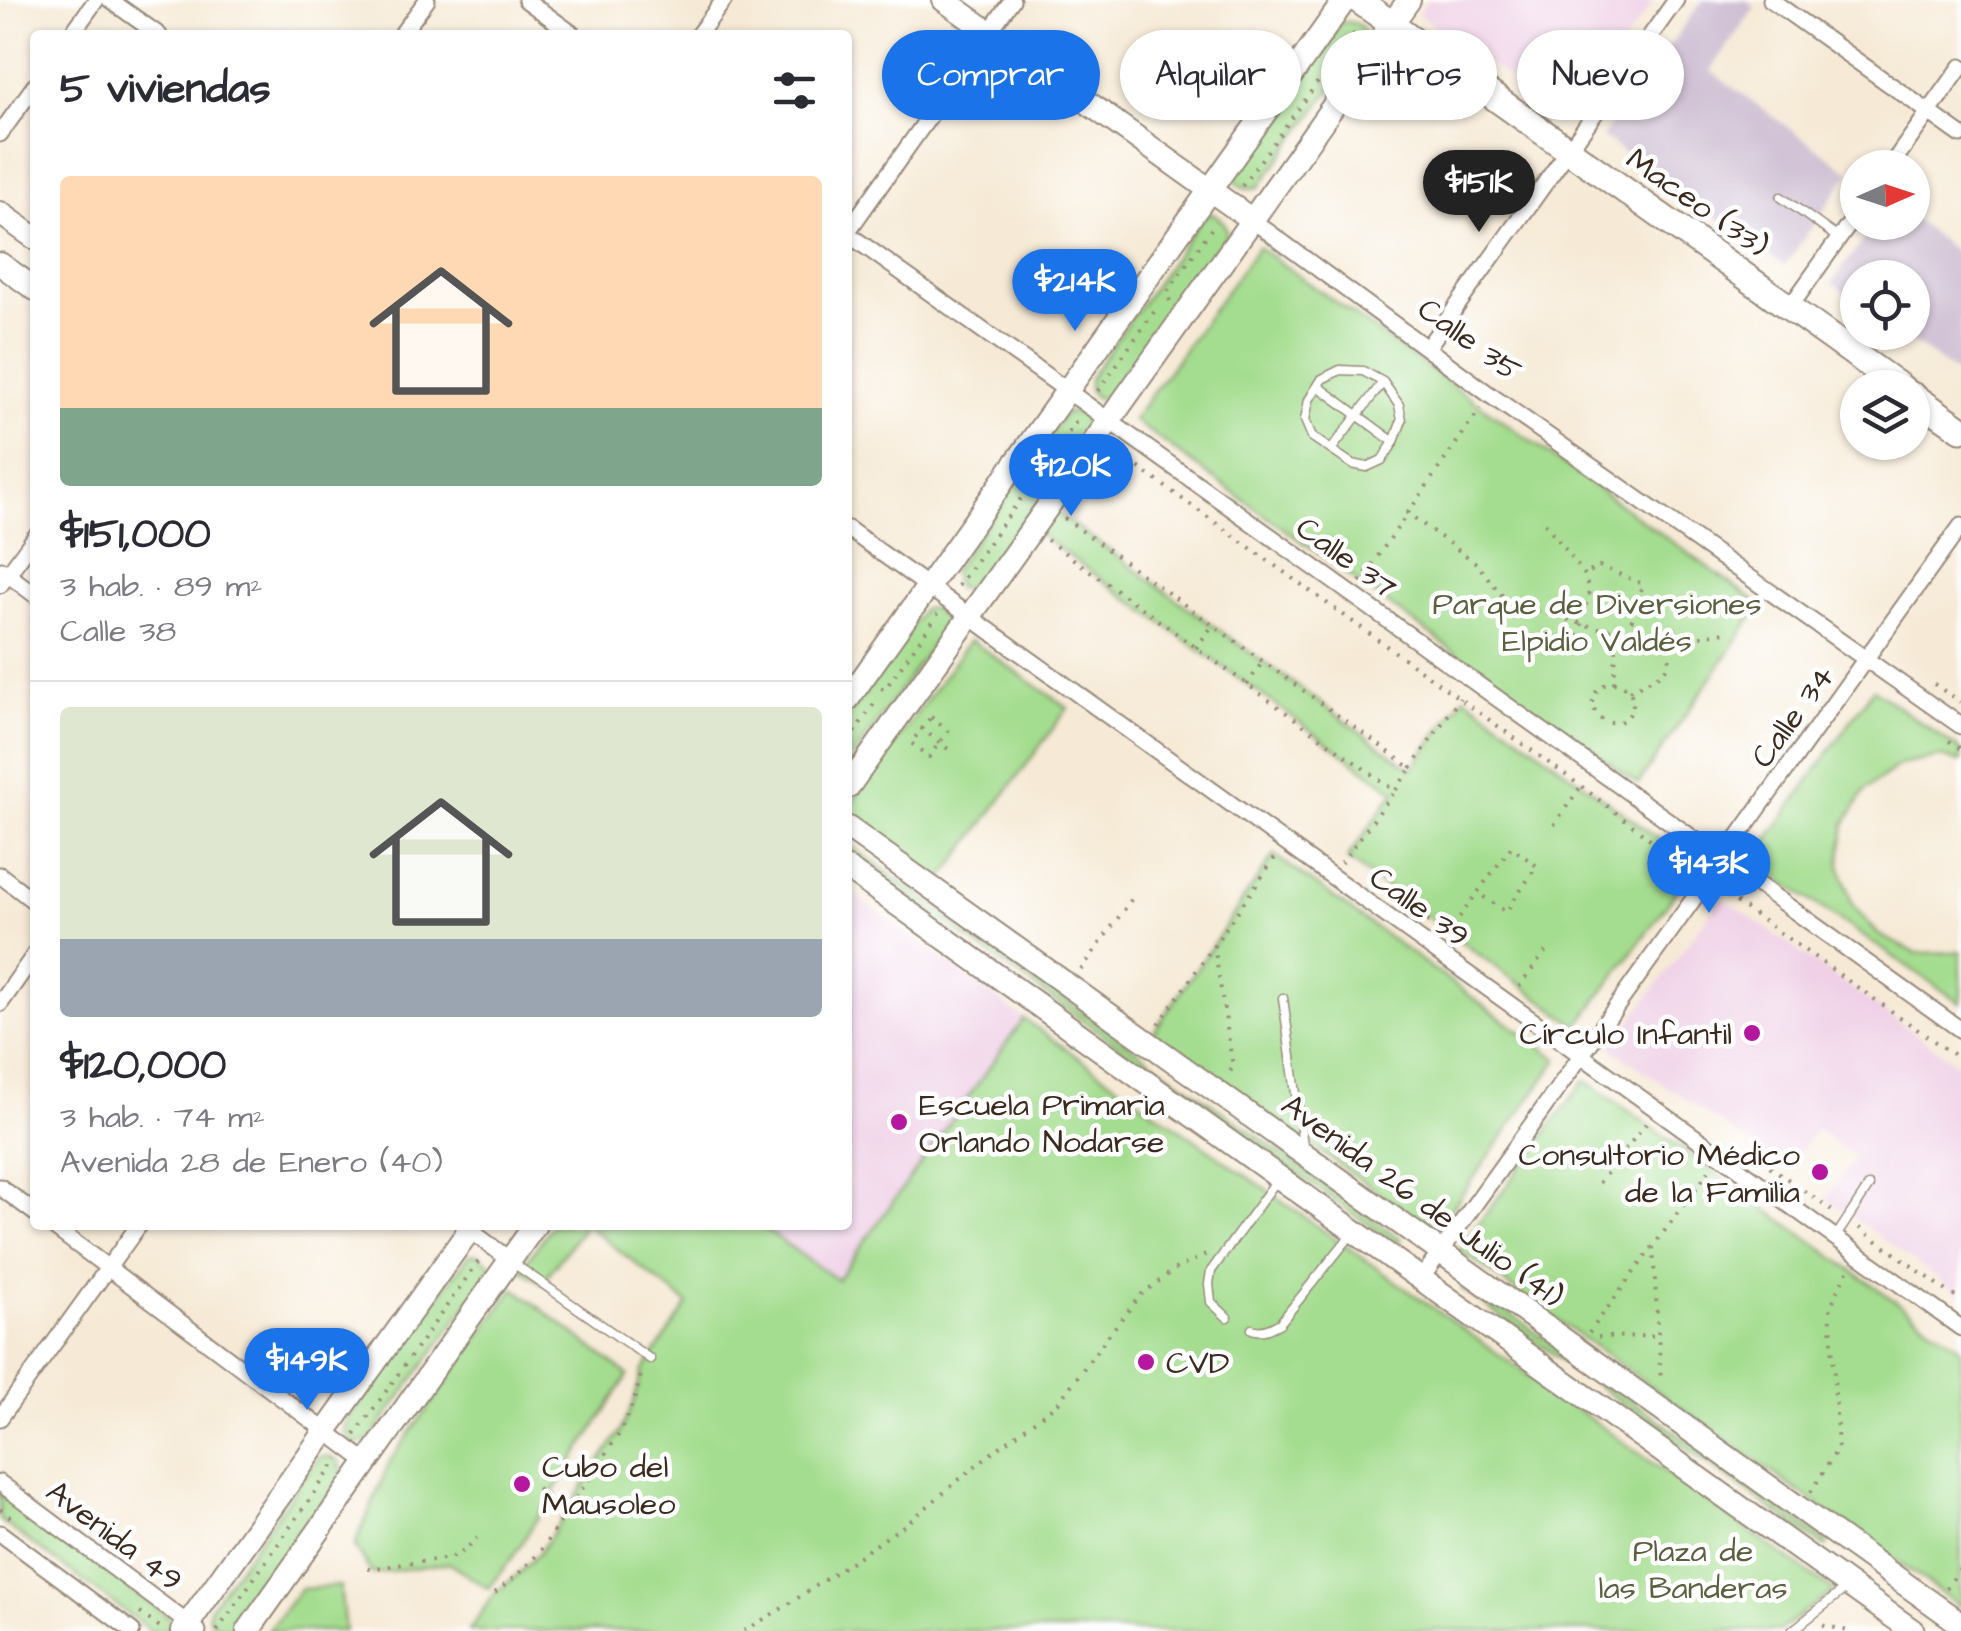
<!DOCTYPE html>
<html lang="es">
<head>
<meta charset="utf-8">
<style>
	body { margin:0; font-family:"Architects Daughter",sans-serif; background:#f2f2f3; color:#2b2b33; height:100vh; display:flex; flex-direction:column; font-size:38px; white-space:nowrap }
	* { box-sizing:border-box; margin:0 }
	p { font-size:32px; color:#7c7c81 }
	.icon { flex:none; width:55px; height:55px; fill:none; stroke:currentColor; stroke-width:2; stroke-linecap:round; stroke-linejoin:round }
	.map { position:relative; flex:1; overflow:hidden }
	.details { position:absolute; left:30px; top:30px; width:822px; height:1200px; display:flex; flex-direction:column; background:#fff; border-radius:10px; box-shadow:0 2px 8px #0004 }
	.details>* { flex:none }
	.banner { position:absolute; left:882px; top:30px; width:928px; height:90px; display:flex; gap:20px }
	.needle { width:65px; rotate:87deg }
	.controls { position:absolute; left:1840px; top:150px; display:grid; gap:20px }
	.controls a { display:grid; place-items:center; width:90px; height:90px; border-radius:50%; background:#fff; box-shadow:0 2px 8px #0004; font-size:50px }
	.price { position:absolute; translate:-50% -85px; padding:0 22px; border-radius:35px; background:#1a73e8; color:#fff; font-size:32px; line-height:65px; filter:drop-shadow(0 2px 5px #0008) }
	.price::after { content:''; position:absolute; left:50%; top:60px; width:30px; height:22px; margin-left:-15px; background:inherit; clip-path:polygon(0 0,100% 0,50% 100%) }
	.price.selected { background:#222; color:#fff }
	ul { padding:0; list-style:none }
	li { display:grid; align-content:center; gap:20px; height:530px; padding:0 30px }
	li+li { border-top:2px solid #e1e1e2 }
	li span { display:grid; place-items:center; height:310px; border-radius:10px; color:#555 }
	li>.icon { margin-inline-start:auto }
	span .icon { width:180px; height:180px; fill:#fffc; stroke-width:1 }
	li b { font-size:42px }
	h2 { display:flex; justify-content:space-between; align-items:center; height:120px; padding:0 30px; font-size:42px }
	.pill { padding:0 35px; border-radius:45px; background:#fff; box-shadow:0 2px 8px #0004; font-size:35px; line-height:90px }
	.pill.selected { background:#1a73e8; color:#fff }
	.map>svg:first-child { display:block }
	.built { fill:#efd0e6 }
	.industrial { fill:#cdbed2 }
	.green { fill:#a4dd8f; stroke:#708456; stroke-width:2.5 }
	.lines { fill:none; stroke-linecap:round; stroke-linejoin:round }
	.service-casing { stroke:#988a7a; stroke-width:11 }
	.minor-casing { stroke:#988a7a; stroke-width:19 }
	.secondary-casing { stroke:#988a7a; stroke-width:26 }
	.primary-casing { stroke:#988a7a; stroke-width:29 }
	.path { stroke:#988a7a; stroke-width:4; stroke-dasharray:2.5 8; stroke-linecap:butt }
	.service { stroke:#fff; stroke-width:8 }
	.minor { stroke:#fff; stroke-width:15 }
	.secondary { stroke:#fff; stroke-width:22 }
	.primary { stroke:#fff; stroke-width:25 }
	.poi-dot { fill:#b5179e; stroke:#fff; stroke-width:4 }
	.labels { text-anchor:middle; stroke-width:9; stroke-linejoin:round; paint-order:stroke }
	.street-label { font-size:32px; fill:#3b2a1e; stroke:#fff }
	.park-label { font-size:32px; fill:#5a6040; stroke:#fff }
	.poi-label { font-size:32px; fill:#3b2a1e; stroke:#fff; text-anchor:start }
</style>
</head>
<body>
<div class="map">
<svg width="1961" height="1631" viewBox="0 0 1961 1631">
	<rect width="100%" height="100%" fill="#fff"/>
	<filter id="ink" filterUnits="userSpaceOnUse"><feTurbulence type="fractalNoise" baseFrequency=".01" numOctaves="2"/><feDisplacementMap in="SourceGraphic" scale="20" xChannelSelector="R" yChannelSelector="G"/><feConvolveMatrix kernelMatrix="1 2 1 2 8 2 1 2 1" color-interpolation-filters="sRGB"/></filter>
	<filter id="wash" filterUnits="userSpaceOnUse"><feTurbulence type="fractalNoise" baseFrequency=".0048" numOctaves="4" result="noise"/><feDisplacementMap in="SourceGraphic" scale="40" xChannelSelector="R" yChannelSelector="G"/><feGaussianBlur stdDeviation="2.25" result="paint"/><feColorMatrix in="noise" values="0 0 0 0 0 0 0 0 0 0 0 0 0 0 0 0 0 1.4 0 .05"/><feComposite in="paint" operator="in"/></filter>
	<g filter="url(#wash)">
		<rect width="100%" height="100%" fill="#f6ead6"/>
		<path class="built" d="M 1428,0 L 1654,0 L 1570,121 L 1418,14 Z
			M 853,894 L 1024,1019 L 837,1280 L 759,1225 L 848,1225 L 848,902 Z
			M 1722,897 L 1961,1066 L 1961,1295 L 1826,1198 L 1855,1158 L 1816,1129 L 1787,1169 L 1611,1048 Z"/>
		<path class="industrial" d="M 1703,0 L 1746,0 L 1755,7 L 1710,71 L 1850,172 L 1785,266 L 1602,137 Z
			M 1913,219 L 1961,256 L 1961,377 L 1900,333 L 1912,332 L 1912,278 L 1858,278 L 1857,301 L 1832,283 L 1876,223 L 1912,222 Z"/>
		<path class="green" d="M 1342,22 C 1358,21 1363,25 1367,40 L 1259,187 C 1247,189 1242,189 1233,179 L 1235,169 Z
			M 1211,213 C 1222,217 1225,222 1227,234 L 1114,396 L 1103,399 L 1094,397 L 1089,389 L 1089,379 L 1203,216 Z
			M 1258,247 L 1761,605 L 1638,784 L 1133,420 Z
			M 1074,412 L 1081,413 L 1086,420 L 1088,431 L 975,589 L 957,588 L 952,572 L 1065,413 Z
			M 1053,510 L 1412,769 L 1465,696 L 1695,866 L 1578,1026 L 1347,859 L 1395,791 L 1037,533 Z
			M 932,608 L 944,617 L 946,625 L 848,764 L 848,716 L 923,609 Z
			M 970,640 L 1068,708 L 941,881 L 848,813 L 848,808 Z
			M 1873,689 L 1961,751 L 1961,762 L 1940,757 L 1900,765 L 1866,789 L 1845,824 L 1840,865 L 1852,904 L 1879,935 L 1916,953 L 1961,952 L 1961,1003 L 1753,861 Z
			M 848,844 L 1401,1239 L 1397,1245 L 848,853 Z
			M 1274,855 L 1558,1059 L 1435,1232 L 1152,1034 Z
			M 1024,1019 L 1834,1591 L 1779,1631 L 469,1631 L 495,1593 L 517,1575 L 539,1553 L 619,1434 L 634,1401 L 642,1372 L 688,1304 L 586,1225 L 759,1225 L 837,1280 Z
			M 1585,1080 L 1961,1348 L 1961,1607 L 1459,1250 Z
			M 552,1225 L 585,1225 L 542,1283 L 521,1269 Z
			M 477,1253 L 491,1265 L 491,1272 L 369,1441 L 359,1444 L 351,1442 L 346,1434 L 345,1424 L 469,1255 Z
			M 1467,1283 L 1826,1540 L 1827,1546 L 1822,1545 L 1462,1289 Z
			M 514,1288 L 628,1375 L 512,1558 L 488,1588 L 448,1563 L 372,1574 L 355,1546 L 390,1461 Z
			M 328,1456 L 338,1460 L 344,1475 L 234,1628 C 221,1631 218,1628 209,1619 L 209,1608 L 319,1457 Z
			M 0,1493 L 173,1620 L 165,1631 L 151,1631 L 0,1520 Z
			M 340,1586 L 345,1631 L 268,1631 L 300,1589 Z"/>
	</g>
	<g filter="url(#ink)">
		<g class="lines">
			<defs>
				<path id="service" d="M 1781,197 L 1838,238
					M 1340,370 L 1363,371 L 1383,382 L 1399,405 L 1402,420 L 1394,442 L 1382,460 L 1367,467 L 1352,464 L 1312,437 L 1305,420 L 1309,400 L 1322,379 Z
					M 1318,386 L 1394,442
					M 1331,450 L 1383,382
					M 1283,998 L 1303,1145
					M 1835,1238 L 1869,1186
					M 513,1263 L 650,1359
					M 1227,1317 L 1211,1302 L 1209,1284 L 1211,1271 L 1277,1180
					M 1252,1329 C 1262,1333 1271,1328 1280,1323 L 1351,1235
					M 1792,1631 L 1846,1588"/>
				<path id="minor" d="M 110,0 L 159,35
					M 526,0 L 574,35
					M 1771,0 L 1961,135
					M 71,35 L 96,0
					M 401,35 L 427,0
					M 698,35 L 724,0
					M 0,134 L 35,85
					M 1889,168 L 1961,67
					M 1252,220 L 1490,395 L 1961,726
					M 848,231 L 1012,0
					M 848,234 L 1961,1030
					M 1790,307 L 1858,212
					M 1427,348 L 1676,0
					M 848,529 L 1961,1328
					M 2,570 L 35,595
					M 0,585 L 35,537
					M 0,875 L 35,902
					M 0,1004 L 35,954
					M 0,1187 L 35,1213
					M 51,1225 L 367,1462
					M 463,1225 L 510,1260
					M 1421,1279 L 1961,526
					M 0,1418 L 139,1225
					M 0,1483 L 198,1631
					M 0,1533 L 132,1631"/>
				<path id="secondary" d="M 944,0 L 1252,220
					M 0,213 L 35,238
					M 0,264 L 35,289
					M 848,699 L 1345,0
					M 848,787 L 1409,0
					M 848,828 L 1961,1624
					M 848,869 L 1913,1631
					M 183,1631 L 473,1225
					M 248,1631 L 535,1225"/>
				<path id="primary" d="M 1358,0 L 1902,388
					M 1912,395 L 1961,429"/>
			</defs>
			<use href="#service" class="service-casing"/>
			<use href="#minor" class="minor-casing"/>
			<use href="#secondary" class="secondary-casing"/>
			<use href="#primary" class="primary-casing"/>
			<path class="path" d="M 1347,44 L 1359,27
				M 1242,186 L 1334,60
				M 1170,301 L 1167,293 L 1216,222
				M 1098,391 L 1156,309
				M 1113,449 L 1581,786 L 1691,870
				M 1406,512 L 1476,563 L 1508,603 L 1597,628 L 1628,632 L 1643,584 L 1599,566 L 1585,575
				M 1545,523 L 1585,575 L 1589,592 L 1576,649
				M 1047,540 L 1395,791 L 1411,768 L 1064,518
				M 1360,582 L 1480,409
				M 958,586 L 1078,419
				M 1628,632 L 1672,641 L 1725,632
				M 1196,648 L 1213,625
				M1593 703a20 20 0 1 1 40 0a20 20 0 1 1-40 0Z
				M 1614,683 L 1617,633
				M 1934,684 L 1961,702
				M 1247,685 L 1263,661
				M 881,688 L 885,689 L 938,614
				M 1629,691 C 1678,667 1666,672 1675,622
				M 931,717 L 948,731 L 929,757 L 911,743 Z
				M 921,728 L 953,753
				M 848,741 L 876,701
				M 1949,741 L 1961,749
				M 1411,768 L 1460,698
				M 1554,825 L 1581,786
				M 1341,863 L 1395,791
				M 1719,890 L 1961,1060
				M 1427,921 L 1468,950
				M 1447,934 L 1511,847 L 1537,866 L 1506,912 L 1478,893
				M 1214,945 L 1233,1067 L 1229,1073
				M 1081,970 L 1133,897
				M 1519,987 L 1549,947
				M 1159,1024 L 1277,855
				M 1744,1148 L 1834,1212
				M 1599,1183 L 1647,1122
				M 1859,1228 L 1961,1301
				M 1653,1247 L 1661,1382
				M 1589,1333 L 1711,1168
				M 1598,1337 L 1658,1336
				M 355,1435 L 480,1259
				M 537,1488 L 565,1509
				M 1811,1492 L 1838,1448 L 1830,1307 L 1849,1269
				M 0,1509 L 12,1518
				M 368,1569 L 450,1558 L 464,1551 L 477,1538
				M 1946,1588 L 1961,1568
				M 495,1593 L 517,1575 L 539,1553 L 619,1434 L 634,1401 L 642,1371
				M 140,1613 L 161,1628
				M 1823,1625 L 1848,1631
				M 217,1631 L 338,1459
				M 744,1631 L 786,1606 L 909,1522 L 980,1462 L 1058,1403 L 1110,1333 L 1142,1294 L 1175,1269 L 1206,1255"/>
			<use href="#service" class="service"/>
			<use href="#minor" class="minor"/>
			<use href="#secondary" class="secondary"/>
			<use href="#primary" class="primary"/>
		</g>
	</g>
	<g class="poi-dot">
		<circle cx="1752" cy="1033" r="10"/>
		<circle cx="899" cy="1122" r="10"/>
		<circle cx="1820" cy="1172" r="10"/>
		<circle cx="1146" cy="1362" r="10"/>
		<circle cx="522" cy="1484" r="10"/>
	</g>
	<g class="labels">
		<g class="street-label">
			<text transform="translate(1698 202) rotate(35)" y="11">Maceo (33)</text>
			<text transform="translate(1470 339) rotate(36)" y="11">Calle 35</text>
			<text transform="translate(1347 557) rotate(36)" y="11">Calle 37</text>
			<text transform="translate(1792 716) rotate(-54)" y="11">Calle 34</text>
			<text transform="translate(1420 906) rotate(36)" y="11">Calle 39</text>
			<text transform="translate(1423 1200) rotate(36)" y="11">Avenida 26 de Julio (41)</text>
			<text transform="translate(115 1535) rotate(37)" y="11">Avenida 49</text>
		</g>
		<g class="park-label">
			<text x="1597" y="614">Parque de Diversiones<tspan x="1597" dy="37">Elpidio Valdés</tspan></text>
			<text x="1693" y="1561">Plaza de<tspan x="1693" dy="37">las Banderas</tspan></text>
		</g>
		<g class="poi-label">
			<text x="1732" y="1044" text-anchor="end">Círculo Infantil</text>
			<text x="919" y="1115">Escuela Primaria<tspan x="919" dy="37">Orlando Nodarse</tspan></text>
			<text x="1800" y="1165" text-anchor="end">Consultorio Médico<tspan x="1800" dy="37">de la Familia</tspan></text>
			<text x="1166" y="1373">CVD</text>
			<text x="542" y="1477">Cubo del<tspan x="542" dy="37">Mausoleo</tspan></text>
		</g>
	</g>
</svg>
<div class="controls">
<a><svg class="needle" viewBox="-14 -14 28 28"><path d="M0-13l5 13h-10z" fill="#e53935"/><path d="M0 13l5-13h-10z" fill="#7c7c81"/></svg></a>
<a><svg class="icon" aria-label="locate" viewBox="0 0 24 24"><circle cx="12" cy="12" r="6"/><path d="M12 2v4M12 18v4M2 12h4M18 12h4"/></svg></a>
<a><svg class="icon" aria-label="layers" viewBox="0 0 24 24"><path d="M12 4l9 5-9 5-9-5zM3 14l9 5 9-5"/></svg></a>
</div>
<b class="price selected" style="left:1479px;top:235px">$151K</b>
<b class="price" style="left:1075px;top:334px">$214K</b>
<b class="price" style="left:1071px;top:519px">$120K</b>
<b class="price" style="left:1709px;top:916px">$143K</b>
<b class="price" style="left:307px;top:1413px">$149K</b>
<div class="banner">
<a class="pill selected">Comprar</a>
<a class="pill">Alquilar</a>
<a class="pill">Filtros</a>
<a class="pill">Nuevo</a>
</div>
<section class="details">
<h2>5 viviendas<svg class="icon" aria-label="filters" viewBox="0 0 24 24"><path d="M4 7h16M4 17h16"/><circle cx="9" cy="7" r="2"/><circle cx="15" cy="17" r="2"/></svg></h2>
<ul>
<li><span style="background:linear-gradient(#ffd9b3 75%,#7fa58c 0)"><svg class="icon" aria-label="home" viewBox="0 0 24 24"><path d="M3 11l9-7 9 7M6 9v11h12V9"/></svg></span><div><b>$151,000</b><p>3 hab. · 89 m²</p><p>Calle 38</p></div></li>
<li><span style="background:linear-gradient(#dfe7d0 75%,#9aa5b1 0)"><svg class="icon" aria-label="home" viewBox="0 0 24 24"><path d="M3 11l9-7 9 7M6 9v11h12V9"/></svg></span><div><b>$120,000</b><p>3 hab. · 74 m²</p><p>Avenida 28 de Enero (40)</p></div></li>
</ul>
</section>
</div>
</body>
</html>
